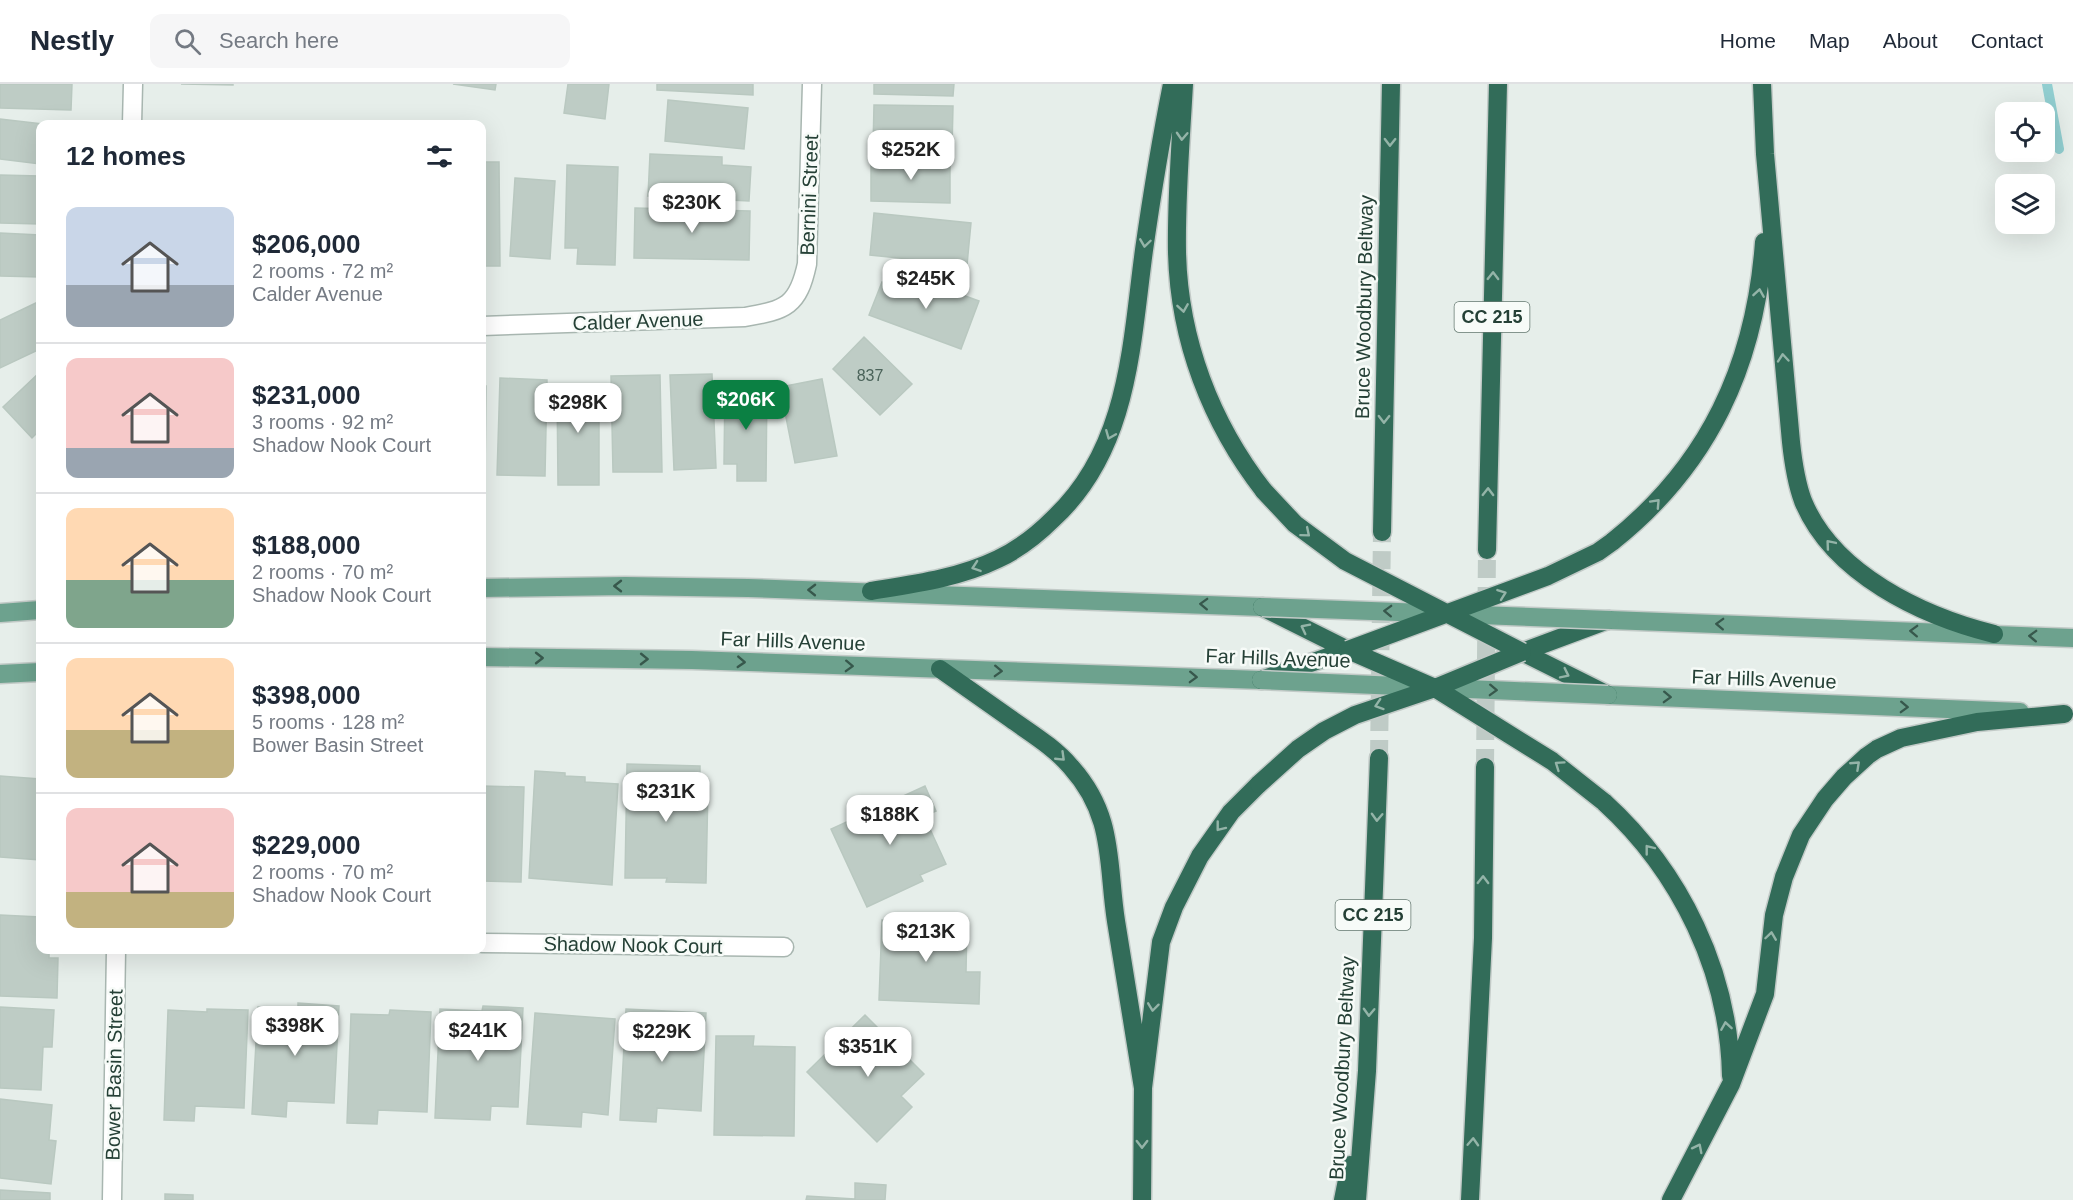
<!DOCTYPE html>
<html lang="en">
<head>
<meta charset="utf-8">
<style>
	body { margin:0; font-family:Helvetica,sans-serif; background:#f6f6f7; color:#1f2937; height:100vh; display:flex; flex-direction:column; font-size:22px; white-space:nowrap }
	* { box-sizing:border-box; margin:0 }
	p { font-size:20px; color:#747a83 }
	.icon { flex:none; width:33px; height:33px; fill:none; stroke:currentColor; stroke-width:2; stroke-linecap:round; stroke-linejoin:round }
	.map { position:relative; flex:1; overflow:hidden }
	.panel { position:absolute; left:36px; top:36px; width:450px; height:834px; display:flex; flex-direction:column; background:#fff; border-radius:12px; box-shadow:0 6px 24px #0002 }
	.panel>* { flex:none }
	.controls { position:absolute; left:1995px; top:18px; display:grid; gap:12px }
	.controls a { display:grid; place-items:center; width:60px; height:60px; border-radius:12px; background:#fff; box-shadow:0 6px 24px #0002; font-size:30px }
	.price { position:absolute; translate:-50% -51px; padding:0 14px; border-radius:12px; background:#fff; color:#222; font-size:20px; line-height:39px; filter:drop-shadow(0 2px 3px #0008) }
	.price::after { content:''; position:absolute; left:50%; top:36px; width:18px; height:14px; margin-left:-9px; background:inherit; clip-path:polygon(0 0,100% 0,50% 100%) }
	.price.active { background:#0b8043; color:#fff }
	ul { padding:0; list-style:none }
	li { display:flex; align-items:center; gap:18px; height:150px; padding:0 30px }
	li+li { border-top:2px solid #e0e1e3 }
	li span { display:grid; place-items:center; flex:none; width:168px; height:120px; border-radius:12px; color:#555 }
	li>.icon { margin-inline-start:auto }
	span .icon { width:72px; height:72px; fill:#fffc; stroke-width:1 }
	li b { font-size:26px }
	h2 { display:flex; justify-content:space-between; align-items:center; height:72px; padding:0 30px; font-size:26px }
	header { display:flex; align-items:center; gap:36px; box-sizing:border-box; height:84px; padding:0 30px; background:#fff; border-bottom:2px solid #e0e1e3 }
	header strong { font-size:28px }
	nav { display:flex; gap:33px; margin-inline-start:auto; font-size:21px }
	.search { width:420px; height:54px; background:#f6f6f7; display:flex; align-items:center; gap:15px; box-sizing:border-box; padding:0 21px; border-radius:12px; color:#747a83; font-size:22px }
	.map>svg:first-child { display:block }
	.lines { fill:none; stroke-linecap:round; stroke-linejoin:round }
	.stream { stroke:#91ced0; stroke-width:10 }
	.building { fill:#beccc5; stroke:#b9c8c0; stroke-width:1.5 }
	.highway-tunnel { stroke:#bfcbc6; stroke-width:18; stroke-dasharray:18 9; stroke-linecap:butt }
	.minor-casing { stroke:#a8b6b0; stroke-width:21 }
	.major-casing { stroke:#c2cac7; stroke-width:21 }
	.highway-casing { stroke:#c2cac7; stroke-width:21 }
	.minor { stroke:#fff; stroke-width:18 }
	.major { stroke:#6da28e; stroke-width:18 }
	.highway { stroke:#326c59; stroke-width:18 }
	.major-bridge-casing { stroke:#c2cac7; stroke-width:21; stroke-linecap:butt }
	.highway-bridge-casing { stroke:#c2cac7; stroke-width:21; stroke-linecap:butt }
	.major-bridge { stroke:#6da28e; stroke-width:18 }
	.highway-bridge { stroke:#326c59; stroke-width:18 }
	.oneway { stroke:#94b4a8 }
	.oneway2 { stroke:#37584c }
	.labels { text-anchor:middle; stroke-width:5; stroke-linejoin:round; paint-order:stroke }
	.number-label { font-size:16px; fill:#4b635a }
	.shield { fill:#f7fbf8; stroke:#647870; stroke-width:1.5 }
	.shield-label { font-size:18px; font-weight:bold; fill:#254036 }
	.street-label { font-size:20px; fill:#254036; stroke:#f7fbf8 }
</style>
</head>
<body>
<header>
<strong>Nestly</strong>
<div class="search"><svg class="icon" aria-label="search" viewBox="0 0 24 24"><circle cx="10" cy="10" r="6"/><path d="M15 15l6 6"/></svg>Search here</div>
<nav><a>Home</a><a>Map</a><a>About</a><a>Contact</a></nav>
</header>
<div class="map">
<svg width="2073" height="1116" viewBox="0 0 2073 1116">
	<rect width="100%" height="100%" fill="#e6eeea"/>
	<g class="lines">
		<path class="stream" d="M 2047,0 L 2059,65"/>
	</g>
	<path class="building" d="M 0,0 L 72,0 L 71,26 L 0,24 Z
		M 181,0 L 233,0 L 233,1 Z
		M 453,0 L 496,0 L 495,6 Z
		M 568,0 L 609,0 L 605,35 L 564,29 Z
		M 657,0 L 753,0 L 753,11 L 657,6 Z
		M 874,0 L 954,0 L 953,12 L 874,10 Z
		M 668,16 L 748,24 L 744,65 L 665,57 Z
		M 874,21 L 953,22 L 952,65 L 873,64 Z
		M 0,35 L 43,40 L 40,40 L 40,80 L 0,75 Z
		M 650,70 L 722,73 L 722,81 L 751,83 L 749,117 L 648,112 Z
		M 871,75 L 950,76 L 950,119 L 871,117 Z
		M 483,78 L 499,78 L 500,182 L 482,182 L 482,88 L 484,88 Z
		M 567,81 L 618,83 L 615,181 L 577,180 L 578,164 L 565,164 Z
		M 0,91 L 40,92 L 40,140 L 0,139 Z
		M 515,94 L 555,97 L 550,175 L 510,172 Z
		M 635,124 L 750,127 L 749,176 L 634,174 Z
		M 874,129 L 971,139 L 967,181 L 870,171 Z
		M 0,149 L 40,151 L 40,193 L 0,192 Z
		M 902,189 L 979,217 L 961,265 L 869,231 L 882,198 L 896,204 Z
		M 40,217 L 40,265 L 0,284 L 0,236 Z
		M 864,253 L 912,300 L 880,331 L 833,285 Z
		M 40,288 L 40,346 L 32,354 L 3,323 Z
		M 712,290 L 716,384 L 674,386 L 670,291 Z
		M 660,291 L 662,388 L 613,388 L 611,292 Z
		M 500,294 L 547,296 L 545,392 L 497,391 Z
		M 822,295 L 837,372 L 795,379 L 780,303 Z
		M 557,300 L 599,300 L 599,401 L 558,401 Z
		M 725,301 L 767,301 L 766,397 L 737,397 L 737,380 L 724,380 Z
		M 482,302 L 486,302 L 485,394 L 482,394 Z
		M 627,680 L 700,682 L 700,702 L 708,702 L 706,799 L 666,798 L 667,794 L 625,794 Z
		M 535,687 L 565,689 L 565,692 L 585,693 L 585,698 L 618,700 L 612,801 L 529,794 Z
		M 0,692 L 40,695 L 40,776 L 0,773 Z
		M 482,702 L 524,703 L 521,798 L 483,797 L 484,793 L 482,793 Z
		M 925,702 L 936,727 L 924,732 L 946,780 L 920,791 L 923,797 L 867,823 L 831,745 Z
		M 0,831 L 40,833 L 40,866 L 49,866 L 49,874 L 58,874 L 57,914 L 0,912 Z
		M 882,836 L 967,839 L 966,888 L 980,888 L 979,920 L 879,916 Z
		M 298,919 L 339,922 L 334,1019 L 287,1017 L 286,1033 L 252,1030 L 258,923 L 298,925 Z
		M 483,922 L 523,924 L 518,1023 L 491,1022 L 490,1036 L 435,1034 L 440,925 L 482,927 Z
		M 0,923 L 54,926 L 52,963 L 43,963 L 41,1006 L 0,1004 Z
		M 207,925 L 248,926 L 244,1024 L 195,1022 L 194,1037 L 164,1036 L 168,926 L 207,928 Z
		M 626,925 L 706,929 L 701,1027 L 657,1024 L 656,1038 L 620,1036 Z
		M 390,926 L 431,928 L 427,1028 L 378,1026 L 377,1040 L 347,1039 L 351,930 L 389,931 Z
		M 535,929 L 615,935 L 608,1031 L 582,1028 L 581,1043 L 527,1040 Z
		M 865,931 L 924,990 L 901,1012 L 912,1023 L 877,1058 L 807,988 Z
		M 716,952 L 754,952 L 753,962 L 795,963 L 794,1052 L 714,1051 Z
		M 0,1015 L 52,1021 L 49,1056 L 56,1057 L 51,1100 L 0,1094 Z
		M 855,1099 L 886,1101 L 885,1116 L 806,1116 L 807,1112 L 855,1115 Z
		M 0,1106 L 50,1109 L 50,1116 L 0,1116 Z
		M 165,1110 L 193,1111 L 193,1116 L 165,1116 Z"/>
	<g class="lines">
		<path class="highway-tunnel" d="M 1379,674 L 1382,448
			M 1485,683 L 1487,466"/>
		<defs>
			<path id="minor" d="M 132,40 L 133,0
				M 482,242 L 745,233 C 786,226 798,222 807,180 L 812,0
				M 482,859 L 784,863
				M 112,1116 L 116,866"/>
			<path id="major" d="M 482,504 L 625,502 L 748,504 L 1262,523
				M 0,529 L 40,526
				M 1610,536 L 2073,554
				M 482,573 L 692,576 L 1261,596
				M 0,590 L 40,588
				M 1608,611 L 2020,628"/>
			<path id="highway" d="M 1184,0 C 1181,56 1176,112 1177,168 C 1179,256 1211,339 1264,407
				M 1762,0 L 1765,70 L 1791,358 C 1793,377 1796,398 1803,417 C 1833,490 1922,532 1994,550
				M 1382,448 L 1391,0
				M 1612,458 C 1709,381 1755,281 1764,158
				M 1487,466 L 1498,0
				M 871,507 C 914,500 959,494 998,475 C 1019,465 1037,451 1053,435 C 1129,365 1131,262 1144,166 C 1152,110 1161,55 1172,0
				M 1262,523 L 1348,566
				M 1522,568 L 1608,611
				M 1522,568 L 1608,536
				M 940,585 C 964,602 987,618 1011,635 C 1032,650 1054,663 1071,683 C 1115,732 1107,779 1116,837 C 1125,893 1134,949 1143,1004
				M 1261,596 L 1348,566
				M 1604,718 C 1681,788 1729,888 1731,992
				M 1142,1116 L 1143,1004 L 1161,858 L 1174,823 L 1200,772 L 1231,728 L 1259,700
				M 1343,1116 L 1350,1081
				M 1357,1116 L 1367,987 L 1379,674
				M 1470,1116 L 1483,854 L 1485,683
				M 1671,1116 L 1731,1000 L 1765,910 L 1774,831 L 1784,793 L 1801,751 L 1825,715 L 1844,693 L 1867,672 L 1877,665 L 1901,654 L 1977,638 L 2064,630"/>
		</defs>
		<use href="#minor" class="minor-casing"/>
		<use href="#major" class="major-casing"/>
		<use href="#highway" class="highway-casing"/>
		<use href="#minor" class="minor"/>
		<use href="#major" class="major"/>
		<use href="#highway" class="highway"/>
		<defs>
			<path id="major-bridge" d="M 1262,523 L 1610,536
				M 1261,596 L 1608,611"/>
			<path id="highway-bridge" d="M 1264,407 L 1295,440 L 1345,477 L 1522,568
				M 1348,566 L 1435,604 L 1552,677 L 1604,718
				M 1348,566 L 1548,492 L 1598,468 L 1612,458
				M 1259,700 L 1298,665 L 1324,647 L 1355,631 L 1435,604 L 1522,568"/>
		</defs>
		<use href="#major-bridge" class="major-bridge-casing"/>
		<use href="#highway-bridge" class="highway-bridge-casing"/>
		<use href="#major-bridge" class="major-bridge"/>
		<use href="#highway-bridge" class="highway-bridge"/>
	</g>
	<defs><path id="oneway-chevron" d="M-2-3.5L2.5 0L-2 3.5" fill="none" stroke-width="1.6" stroke-linecap="round" stroke-linejoin="round" transform="scale(1.5)"/></defs>
	<g class="oneway">
		<use href="#oneway-chevron" transform="translate(1182 52) rotate(93)"/>
		<use href="#oneway-chevron" transform="translate(1390 58) rotate(91)"/>
		<use href="#oneway-chevron" transform="translate(1145 159) rotate(98)"/>
		<use href="#oneway-chevron" transform="translate(1493 192) rotate(-89)"/>
		<use href="#oneway-chevron" transform="translate(1759 209) rotate(-81)"/>
		<use href="#oneway-chevron" transform="translate(1183 224) rotate(81)"/>
		<use href="#oneway-chevron" transform="translate(1783 274) rotate(-95)"/>
		<use href="#oneway-chevron" transform="translate(1384 335) rotate(91)"/>
		<use href="#oneway-chevron" transform="translate(1110 351) rotate(112)"/>
		<use href="#oneway-chevron" transform="translate(1488 408) rotate(-89)"/>
		<use href="#oneway-chevron" transform="translate(1656 419) rotate(-47)"/>
		<use href="#oneway-chevron" transform="translate(1306 449) rotate(40)"/>
		<use href="#oneway-chevron" transform="translate(1830 460) rotate(-130)"/>
		<use href="#oneway-chevron" transform="translate(976 483) rotate(161)"/>
		<use href="#oneway-chevron" transform="translate(1502 510) rotate(-20)"/>
		<use href="#oneway-chevron" transform="translate(1305 544) rotate(-153)"/>
		<use href="#oneway-chevron" transform="translate(1565 590) rotate(26)"/>
		<use href="#oneway-chevron" transform="translate(1379 621) rotate(162)"/>
		<use href="#oneway-chevron" transform="translate(1061 673) rotate(44)"/>
		<use href="#oneway-chevron" transform="translate(1559 681) rotate(-145)"/>
		<use href="#oneway-chevron" transform="translate(1856 681) rotate(-43)"/>
		<use href="#oneway-chevron" transform="translate(1377 733) rotate(92)"/>
		<use href="#oneway-chevron" transform="translate(1220 743) rotate(128)"/>
		<use href="#oneway-chevron" transform="translate(1649 765) rotate(-128)"/>
		<use href="#oneway-chevron" transform="translate(1483 796) rotate(-89)"/>
		<use href="#oneway-chevron" transform="translate(1771 852) rotate(-82)"/>
		<use href="#oneway-chevron" transform="translate(1153 923) rotate(97)"/>
		<use href="#oneway-chevron" transform="translate(1369 928) rotate(92)"/>
		<use href="#oneway-chevron" transform="translate(1726 942) rotate(-99)"/>
		<use href="#oneway-chevron" transform="translate(1473 1058) rotate(-87)"/>
		<use href="#oneway-chevron" transform="translate(1142 1060) rotate(90)"/>
		<use href="#oneway-chevron" transform="translate(1698 1064) rotate(-63)"/>
	</g>
	<g class="oneway2">
		<use href="#oneway-chevron" transform="translate(618 502) rotate(180)"/>
		<use href="#oneway-chevron" transform="translate(812 506) rotate(-179)"/>
		<use href="#oneway-chevron" transform="translate(1204 520) rotate(-178)"/>
		<use href="#oneway-chevron" transform="translate(1388 527) rotate(-178)"/>
		<use href="#oneway-chevron" transform="translate(1720 540) rotate(-178)"/>
		<use href="#oneway-chevron" transform="translate(1914 547) rotate(-178)"/>
		<use href="#oneway-chevron" transform="translate(2033 552) rotate(-178)"/>
		<use href="#oneway-chevron" transform="translate(539 574)"/>
		<use href="#oneway-chevron" transform="translate(644 575) rotate(1)"/>
		<use href="#oneway-chevron" transform="translate(741 578) rotate(3)"/>
		<use href="#oneway-chevron" transform="translate(849 582) rotate(2)"/>
		<use href="#oneway-chevron" transform="translate(998 587) rotate(2)"/>
		<use href="#oneway-chevron" transform="translate(1193 593) rotate(2)"/>
		<use href="#oneway-chevron" transform="translate(1493 606) rotate(2)"/>
		<use href="#oneway-chevron" transform="translate(1667 613) rotate(2)"/>
		<use href="#oneway-chevron" transform="translate(1904 623) rotate(2)"/>
	</g>
	<g class="labels">
		<g class="number-label">
			<text x="870" y="297">837</text>
		</g>
		<g class="shield">
			<rect x="1454.5" y="218" width="75" height="30" rx="4.5"/>
			<rect x="1335.5" y="816" width="75" height="30" rx="4.5"/>
		</g>
		<g class="shield-label">
			<text x="1492" y="239">CC 215</text>
			<text x="1373" y="837">CC 215</text>
		</g>
		<g class="street-label">
			<text transform="translate(809 111) rotate(-88)" y="7">Bernini Street</text>
			<text transform="translate(1364 223) rotate(-89)" y="7">Bruce Woodbury Beltway</text>
			<text transform="translate(638 237) rotate(-2)" y="7">Calder Avenue</text>
			<text transform="translate(793 557) rotate(2)" y="7">Far Hills Avenue</text>
			<text transform="translate(1278 574) rotate(2)" y="7">Far Hills Avenue</text>
			<text transform="translate(1764 595) rotate(2)" y="7">Far Hills Avenue</text>
			<text transform="translate(633 861) rotate(1)" y="7">Shadow Nook Court</text>
			<text transform="translate(1342 984) rotate(-87)" y="7">Bruce Woodbury Beltway</text>
			<text transform="translate(114 991) rotate(-89)" y="7">Bower Basin Street</text>
		</g>
	</g>
</svg>
<div class="controls">
<a><svg class="icon" aria-label="locate" viewBox="0 0 24 24"><circle cx="12" cy="12" r="6"/><path d="M12 2v4M12 18v4M2 12h4M18 12h4"/></svg></a>
<a><svg class="icon" aria-label="layers" viewBox="0 0 24 24"><path d="M12 4l9 5-9 5-9-5zM3 14l9 5 9-5"/></svg></a>
</div>
<b class="price" style="left:911px;top:97px">$252K</b>
<b class="price" style="left:692px;top:150px">$230K</b>
<b class="price" style="left:926px;top:226px">$245K</b>
<b class="price active" style="left:746px;top:347px">$206K</b>
<b class="price" style="left:578px;top:350px">$298K</b>
<b class="price" style="left:666px;top:739px">$231K</b>
<b class="price" style="left:890px;top:762px">$188K</b>
<b class="price" style="left:926px;top:879px">$213K</b>
<b class="price" style="left:295px;top:973px">$398K</b>
<b class="price" style="left:478px;top:978px">$241K</b>
<b class="price" style="left:662px;top:979px">$229K</b>
<b class="price" style="left:868px;top:994px">$351K</b>
<section class="panel">
<h2>12 homes<svg class="icon" aria-label="filters" viewBox="0 0 24 24"><path d="M4 7h16M4 17h16"/><circle cx="9" cy="7" r="2"/><circle cx="15" cy="17" r="2"/></svg></h2>
<ul>
<li><span style="background:linear-gradient(#c9d6e8 65%,#9aa5b1 0)"><svg class="icon" aria-label="home" viewBox="0 0 24 24"><path d="M3 11l9-7 9 7M6 9v11h12V9"/></svg></span><div><b>$206,000</b><p>2 rooms · 72 m²</p><p>Calder Avenue</p></div></li>
<li><span style="background:linear-gradient(#f6c9c9 75%,#9aa5b1 0)"><svg class="icon" aria-label="home" viewBox="0 0 24 24"><path d="M3 11l9-7 9 7M6 9v11h12V9"/></svg></span><div><b>$231,000</b><p>3 rooms · 92 m²</p><p>Shadow Nook Court</p></div></li>
<li><span style="background:linear-gradient(#ffd9b3 60%,#7fa58c 0)"><svg class="icon" aria-label="home" viewBox="0 0 24 24"><path d="M3 11l9-7 9 7M6 9v11h12V9"/></svg></span><div><b>$188,000</b><p>2 rooms · 70 m²</p><p>Shadow Nook Court</p></div></li>
<li><span style="background:linear-gradient(#ffd9b3 60%,#c2b280 0)"><svg class="icon" aria-label="home" viewBox="0 0 24 24"><path d="M3 11l9-7 9 7M6 9v11h12V9"/></svg></span><div><b>$398,000</b><p>5 rooms · 128 m²</p><p>Bower Basin Street</p></div></li>
<li><span style="background:linear-gradient(#f6c9c9 70%,#c2b280 0)"><svg class="icon" aria-label="home" viewBox="0 0 24 24"><path d="M3 11l9-7 9 7M6 9v11h12V9"/></svg></span><div><b>$229,000</b><p>2 rooms · 70 m²</p><p>Shadow Nook Court</p></div></li>
</ul>
</section>
</div>
</body>
</html>
